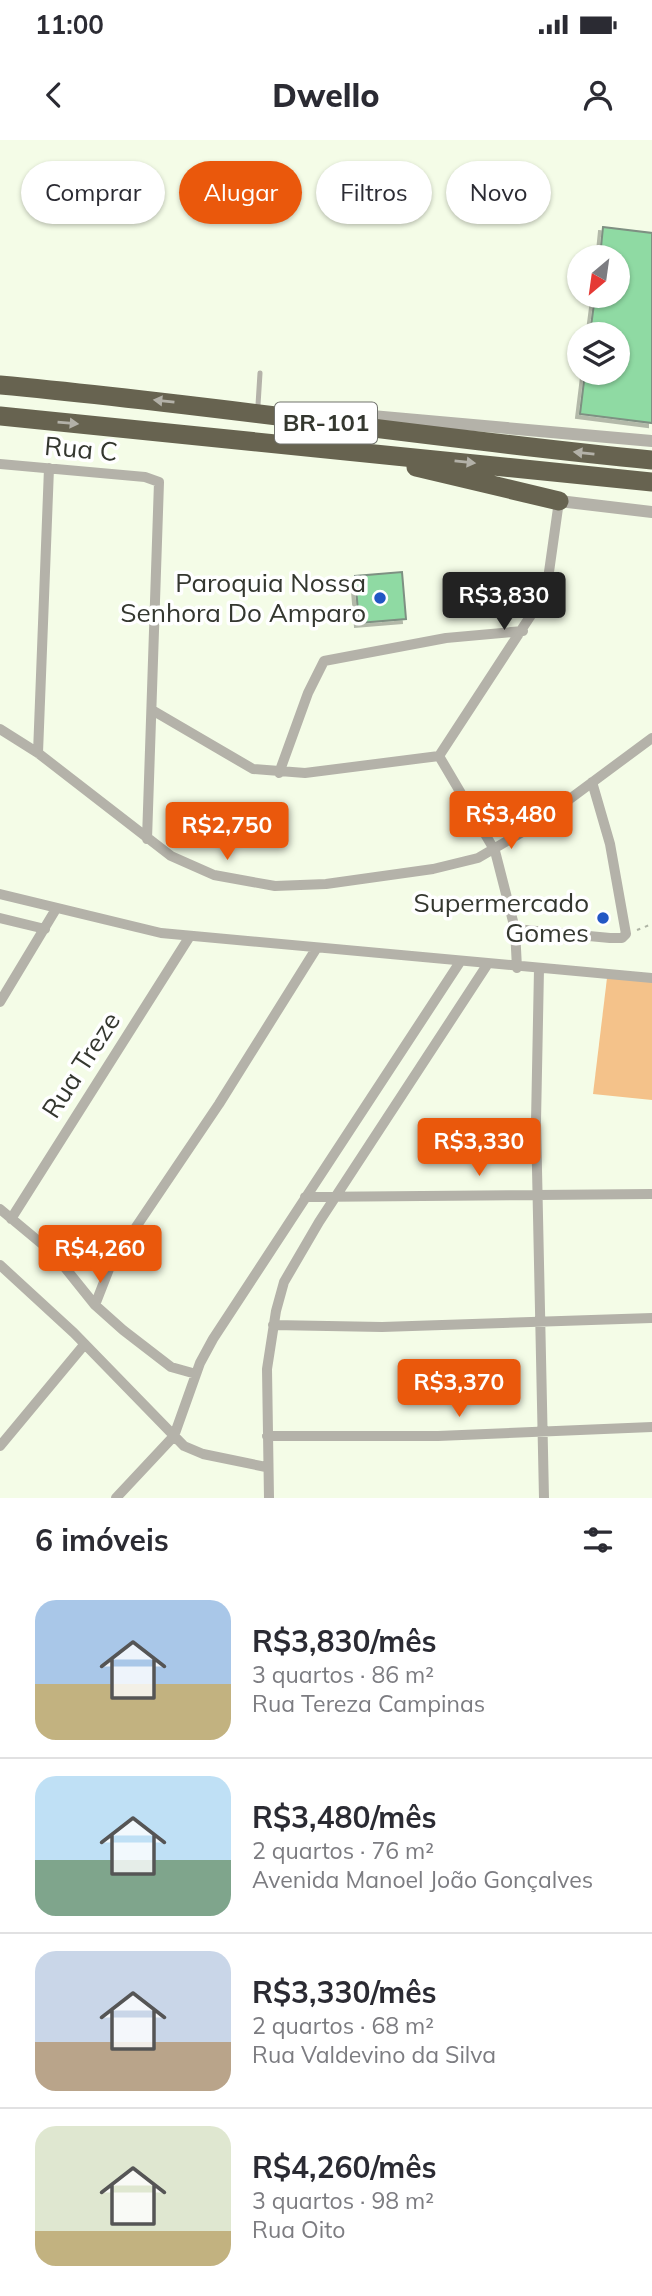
<!DOCTYPE html>
<html lang="pt">
<head>
<meta charset="utf-8">
<style>
	body { margin:0; font-family:Mulish,sans-serif; background:#f2f2f3; color:#2b2b33; height:100vh; display:flex; flex-direction:column; font-size:26px; white-space:nowrap }
	* { box-sizing:border-box; margin:0 }
	p { font-size:23px; color:#7c7c81 }
	.icon { flex:none; width:38px; height:38px; fill:none; stroke:currentColor; stroke-width:2; stroke-linecap:round; stroke-linejoin:round }
	.map { position:relative; height:1358px; overflow:hidden }
	.sheet { display:flex; flex-direction:column; background:#fff; flex:1 }
	.sheet>* { flex:none }
	.hud { position:absolute; left:21px; top:21px; width:611px; height:63px; display:flex; gap:14px }
	.needle { width:46px; rotate:209deg }
	.fabs { position:absolute; left:567px; top:105px; display:grid; gap:14px }
	.fabs a { display:grid; place-items:center; width:63px; height:63px; border-radius:50%; background:#fff; box-shadow:0 2px 5px #0004; font-size:35px }
	.price { position:absolute; translate:-50% -60px; padding:0 16px; border-radius:7px; background:#ea580c; color:#fff; font-size:23px; line-height:46px; filter:drop-shadow(0 2px 4px #0008) }
	.price::after { content:''; position:absolute; left:50%; top:42px; width:21px; height:16px; margin-left:-10px; background:inherit; clip-path:polygon(0 0,100% 0,50% 100%) }
	.price.active { background:#222; color:#fff }
	ul { padding:0; list-style:none }
	li { display:flex; align-items:center; gap:21px; height:175px; padding:0 35px }
	li+li { border-top:2px solid #e1e1e2 }
	li span { display:grid; place-items:center; flex:none; width:196px; height:140px; border-radius:21px; color:#555 }
	li>.icon { margin-inline-start:auto }
	span .icon { width:84px; height:84px; fill:#fffc; stroke-width:1 }
	li b { font-size:30px }
	h2 { display:flex; justify-content:space-between; align-items:center; height:84px; padding:0 35px; font-size:30px }
	.pill { padding:0 24px; border-radius:32px; background:#fff; box-shadow:0 2px 5px #0004; font-size:24px; line-height:63px }
	.pill.active { background:#ea580c; color:#fff }
	.status { display:flex; justify-content:space-between; align-items:center; height:49px; padding:0 35px; background:#fff; direction:ltr }
	.status svg { height:19px; fill:currentColor }
	header { display:flex; justify-content:space-between; align-items:center; height:91px; padding:0 35px; background:#fff; font-size:32px; font-weight:800 }
	.map>svg:first-child { display:block }
	.green { fill:#f4c28a }
	.building { fill:#8fdaa3; stroke:#7e9082; stroke-width:2; filter:url(#shadow) }
	.lines { fill:none; stroke-linecap:round; stroke-linejoin:round }
	.path { stroke:#afb5a5; stroke-width:2; stroke-dasharray:3.5 5; stroke-linecap:butt }
	.service { stroke:#b4b2a9; stroke-width:5 }
	.minor { stroke:#b4b2a9; stroke-width:10 }
	.tertiary { stroke:#b4b2a9; stroke-width:12 }
	.motorway { stroke:#676350; stroke-width:19 }
	.oneway { fill:#b3b1a8 }
	.poi-dot { fill:#2257c4; stroke:#fff; stroke-width:2.5 }
	.labels { text-anchor:middle; stroke-width:7; stroke-linejoin:round; paint-order:stroke }
	.shield { fill:#fff; stroke:#71736d; stroke-width:2 }
	.shield-label { font-size:24px; font-weight:bold; fill:#34372f }
	.street-label { font-size:26px; fill:#34372f; stroke:#fff }
	.poi-label { font-size:26px; fill:#34372f; stroke:#fff; text-anchor:end }
</style>
</head>
<body>
<div class="status"><b>11:00</b><svg viewBox="0 0 49 12"><path d="M0 12V9h3v3zM5 12V6h3v6zM10 12V3h3v9zM15 12V0h3v12zM26 1h20v11H26zM47 4h2v5h-2z"/></svg></div>
<header><svg class="icon" aria-label="back" viewBox="0 0 24 24"><path d="M15 5l-7 7 7 7"/></svg>Dwello<svg class="icon" aria-label="person" viewBox="0 0 24 24"><circle cx="12" cy="8" r="4"/><path d="M4 21q1-7 8-7t8 7"/></svg></header>
<div class="map">
<svg width="652" height="1358" viewBox="0 0 652 1358">
	<defs>
		<filter id="shadow"><feDropShadow dx="-4" dy="4" stdDeviation="0" flood-color="#0004"/></filter>
	</defs>
	<rect width="100%" height="100%" fill="#f4fce7"/>
	<path class="green" d="M 607,838 L 652,842 L 652,960 L 593,954 Z"/>
	<path class="building" d="M 603,87 L 652,93 L 652,283 L 580,274 L 585,233 L 618,233 L 618,194 L 590,194 L 595,156 L 618,156 L 618,117 L 600,117 Z
		M 402,432 L 406,479 L 359,483 L 355,436 Z"/>
	<g class="lines">
		<path class="path" d="M 637,790 L 652,784"/>
		<path class="service" d="M 258,265 L 260,233"/>
		<path class="minor" d="M 0,324 L 145,337 L 159,342 L 147,699
			M 152,570 L 253,629 L 305,633 L 439,616
			M 0,589 L 38,613 L 171,716 L 214,735 L 275,746 L 326,744 L 433,729 L 478,718 L 536,684 L 652,598
			M 38,613 L 49,328
			M 439,616 L 533,472 L 548,439 L 559,361
			M 439,616 L 495,711 L 515,789 L 517,828
			M 279,633 L 308,553 L 324,521 L 446,498 L 523,491
			M 0,754 L 161,793 L 652,838
			M 0,778 L 45,789
			M 515,789 L 610,798 L 622,798 L 626,794 L 610,704 L 592,642
			M 539,829 L 536,982 L 544,1358
			M 0,862 L 56,769
			M 305,1057 L 652,1054
			M 0,1069 L 54,1114 L 95,1165 L 123,1190 L 171,1227 L 196,1234
			M 11,1079 L 190,796
			M 0,1125 L 74,1193 L 184,1306 L 203,1314 L 266,1327
			M 95,1165 L 111,1124 L 219,964 L 316,809
			M 273,1185 L 382,1187 L 652,1178
			M 267,1296 L 438,1296 L 652,1287
			M 0,1306 L 84,1205
			M 116,1358 L 174,1296 L 200,1223 L 213,1199 L 460,822
			M 269,1358 L 267,1229 L 276,1171 L 284,1142 L 319,1082 L 487,825"/>
		<path class="tertiary" d="M 293,269 L 652,301
			M 559,361 L 652,372"/>
		<path class="motorway" d="M 0,245 C 218,265 434,299 652,320
			M 0,276 L 652,342
			M 416,327 L 559,361"/>
	</g>
	<defs><path id="oneway-solid" d="M-6-.8H1V-3.2L6.5 0L1 3.2V.8H-6Z" transform="scale(1.75)"/></defs>
	<g class="oneway">
		<use href="#oneway-solid" transform="translate(164 261) rotate(-174)"/>
		<use href="#oneway-solid" transform="translate(68 283) rotate(5)"/>
		<use href="#oneway-solid" transform="translate(584 313) rotate(-174)"/>
		<use href="#oneway-solid" transform="translate(465 322) rotate(6)"/>
	</g>
	<g class="poi-dot">
		<circle cx="380" cy="458" r="7"/>
		<circle cx="603" cy="778" r="7"/>
	</g>
	<g class="labels">
		<rect class="shield" x="275" y="262.5" width="102" height="41" rx="5"/>
		<g class="shield-label">
			<text x="326" y="291">BR-101</text>
		</g>
		<g class="street-label">
			<text transform="translate(81 309) rotate(5)" y="9">Rua C</text>
			<text transform="translate(81 925) rotate(-57)" y="9">Rua Treze</text>
		</g>
		<g class="poi-label">
			<text x="366" y="452">Paroquia Nossa<tspan x="366" dy="30">Senhora Do Amparo</tspan></text>
			<text x="589" y="772">Supermercado<tspan x="589" dy="30">Gomes</tspan></text>
		</g>
	</g>
</svg>
<div class="fabs">
<a><svg class="needle" viewBox="-14 -14 28 28"><path d="M0-13l5 13h-10z" fill="#e53935"/><path d="M0 13l5-13h-10z" fill="#7c7c81"/></svg></a>
<a><svg class="icon" aria-label="layers" viewBox="0 0 24 24"><path d="M12 4l9 5-9 5-9-5zM3 14l9 5 9-5"/></svg></a>
</div>
<b class="price active" style="left:504px;top:492px">R$3,830</b>
<b class="price" style="left:511px;top:711px">R$3,480</b>
<b class="price" style="left:227px;top:722px">R$2,750</b>
<b class="price" style="left:479px;top:1038px">R$3,330</b>
<b class="price" style="left:100px;top:1145px">R$4,260</b>
<b class="price" style="left:459px;top:1279px">R$3,370</b>
<div class="hud">
<a class="pill">Comprar</a>
<a class="pill active">Alugar</a>
<a class="pill">Filtros</a>
<a class="pill">Novo</a>
</div>
</div>
<section class="sheet">
<h2>6 imóveis<svg class="icon" aria-label="filters" viewBox="0 0 24 24"><path d="M4 7h16M4 17h16"/><circle cx="9" cy="7" r="2"/><circle cx="15" cy="17" r="2"/></svg></h2>
<ul>
<li><span style="background:linear-gradient(#a9c7e8 60%,#c2b280 0)"><svg class="icon" aria-label="home" viewBox="0 0 24 24"><path d="M3 11l9-7 9 7M6 9v11h12V9"/></svg></span><div><b>R$3,830/mês</b><p>3 quartos · 86 m²</p><p>Rua Tereza Campinas</p></div></li>
<li><span style="background:linear-gradient(#bfe0f5 60%,#7fa58c 0)"><svg class="icon" aria-label="home" viewBox="0 0 24 24"><path d="M3 11l9-7 9 7M6 9v11h12V9"/></svg></span><div><b>R$3,480/mês</b><p>2 quartos · 76 m²</p><p>Avenida Manoel João Gonçalves</p></div></li>
<li><span style="background:linear-gradient(#c9d6e8 65%,#b9a48a 0)"><svg class="icon" aria-label="home" viewBox="0 0 24 24"><path d="M3 11l9-7 9 7M6 9v11h12V9"/></svg></span><div><b>R$3,330/mês</b><p>2 quartos · 68 m²</p><p>Rua Valdevino da Silva</p></div></li>
<li><span style="background:linear-gradient(#dfe7d0 75%,#c2b280 0)"><svg class="icon" aria-label="home" viewBox="0 0 24 24"><path d="M3 11l9-7 9 7M6 9v11h12V9"/></svg></span><div><b>R$4,260/mês</b><p>3 quartos · 98 m²</p><p>Rua Oito</p></div></li>
</ul>
</section>
</body>
</html>
